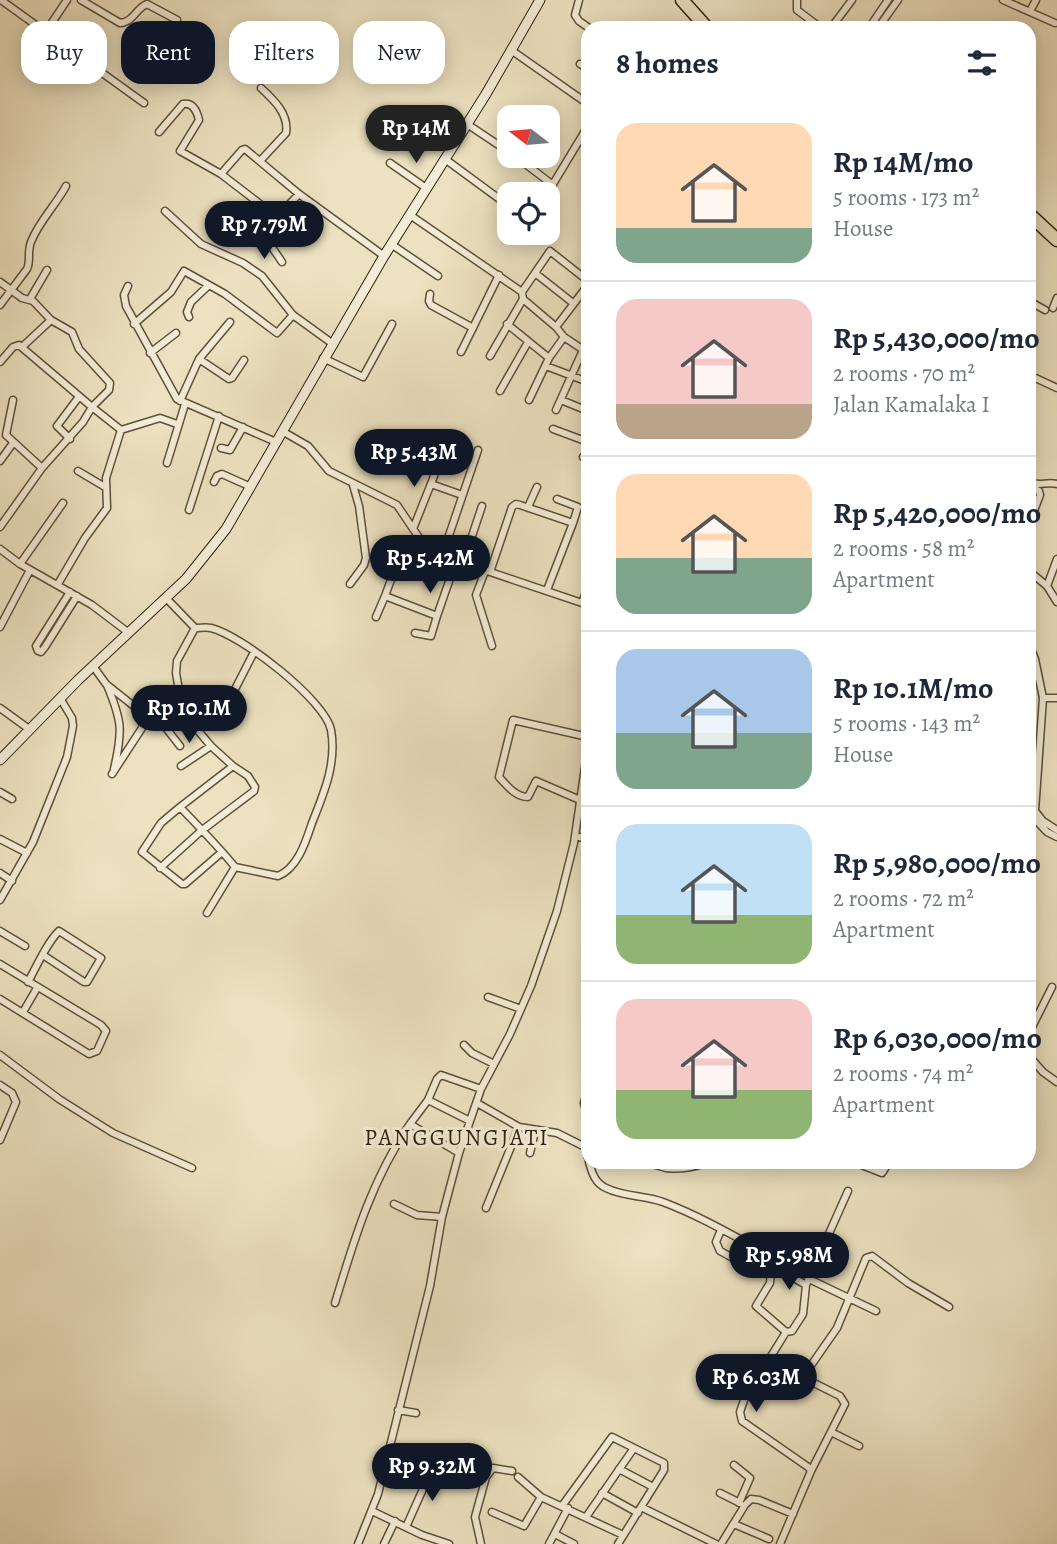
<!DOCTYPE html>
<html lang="en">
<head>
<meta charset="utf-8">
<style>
	body { margin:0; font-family:Alegreya,serif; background:#f6f6f7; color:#1f2937; height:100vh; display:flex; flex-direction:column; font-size:26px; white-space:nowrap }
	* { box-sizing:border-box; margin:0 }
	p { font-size:23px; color:#747a83 }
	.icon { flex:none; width:38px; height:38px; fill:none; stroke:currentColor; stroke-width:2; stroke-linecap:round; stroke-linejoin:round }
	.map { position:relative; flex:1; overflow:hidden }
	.side { position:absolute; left:581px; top:21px; width:455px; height:1148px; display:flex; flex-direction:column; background:#fff; border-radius:21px; box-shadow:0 4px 18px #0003 }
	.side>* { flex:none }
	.guide { position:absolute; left:21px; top:21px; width:455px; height:63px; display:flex; gap:14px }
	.needle { width:46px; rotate:286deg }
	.controls { position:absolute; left:497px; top:105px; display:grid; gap:14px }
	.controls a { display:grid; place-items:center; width:63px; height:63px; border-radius:14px; background:#fff; box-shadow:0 4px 18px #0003; font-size:35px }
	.price { position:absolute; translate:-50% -60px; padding:0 16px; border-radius:24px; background:#111827; color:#fff; font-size:23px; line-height:46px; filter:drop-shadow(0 2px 4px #0008) }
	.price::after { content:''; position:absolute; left:50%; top:42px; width:21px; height:16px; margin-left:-10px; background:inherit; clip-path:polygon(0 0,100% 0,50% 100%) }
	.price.selected { background:#222; color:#fff }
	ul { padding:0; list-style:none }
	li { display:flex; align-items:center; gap:21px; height:175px; padding:0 35px }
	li+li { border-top:2px solid #e0e1e3 }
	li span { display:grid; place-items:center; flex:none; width:196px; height:140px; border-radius:21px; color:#555 }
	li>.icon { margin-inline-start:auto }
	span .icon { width:84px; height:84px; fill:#fffc; stroke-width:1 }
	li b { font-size:30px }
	h2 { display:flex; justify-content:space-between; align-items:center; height:84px; padding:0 35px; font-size:30px }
	.chip { padding:0 24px; border-radius:21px; background:#fff; box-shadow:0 4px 18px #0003; font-size:24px; line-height:63px }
	.chip.selected { background:#111827; color:#fff }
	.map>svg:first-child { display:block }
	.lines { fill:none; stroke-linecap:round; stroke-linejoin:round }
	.street-casing { stroke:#5e5039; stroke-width:9 }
	.secondary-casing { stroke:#2f200c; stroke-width:11 }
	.highway-casing { stroke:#2f200c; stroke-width:15 }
	.street { stroke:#f3ecd6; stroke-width:6 }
	.secondary { stroke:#f3ecd6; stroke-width:9 }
	.highway { stroke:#ece1c0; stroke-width:12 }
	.labels { text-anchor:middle; stroke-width:6; stroke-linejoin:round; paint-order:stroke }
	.quarter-label { font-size:23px; letter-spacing:2px; fill:#2f200c; stroke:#f3ecd6 }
</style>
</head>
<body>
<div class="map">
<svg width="1057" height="1544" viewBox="0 0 1057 1544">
	<rect width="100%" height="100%" fill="#ece1c0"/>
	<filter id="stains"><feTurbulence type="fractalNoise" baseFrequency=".00286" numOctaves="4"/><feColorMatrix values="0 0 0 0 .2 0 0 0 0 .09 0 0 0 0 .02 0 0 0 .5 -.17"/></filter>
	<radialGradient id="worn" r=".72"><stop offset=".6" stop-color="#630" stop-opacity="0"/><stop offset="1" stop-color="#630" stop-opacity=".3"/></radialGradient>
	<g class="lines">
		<defs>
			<path id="street" d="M 1,0 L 144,103
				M 81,0 L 120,23 C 134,22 136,8 147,4 L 177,20
				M 579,0 L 575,15 L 579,21 L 589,28
				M 797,0 L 797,10 L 821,28
				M 1003,0 L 1055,23
				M 1030,11 L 1036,0
				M 831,28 L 852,0
				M 869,28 L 888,0
				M 878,28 L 898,0
				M 45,33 L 67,0
				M 511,50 L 588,104
				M 580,64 L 588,69
				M 467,124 L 509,152
				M 159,132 L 183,104 C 193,102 197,111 199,120 L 180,151 L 221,174
				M 515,156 L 553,185
				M 445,159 L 509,206
				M 260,161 L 286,133 C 289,114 274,100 261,88
				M 390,163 L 426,188
				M 299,194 L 277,217 L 221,174 L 242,150 L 245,149 L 299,194 L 384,256
				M 547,194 L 588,126
				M 165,211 L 201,244 L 243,263 L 262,276 L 293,315 L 333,344
				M 410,215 L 522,292 L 523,299 L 556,327 L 564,337 L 549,358 L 529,400
				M 276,217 L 267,240 L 282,262
				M 391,244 L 438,276
				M 535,273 L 573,303
				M 0,282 L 22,298 L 33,301 L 51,320 L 72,332 L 79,349 L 110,383 L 109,390 L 92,407 L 121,430
				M 128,286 L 124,295 L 126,306 L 177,399 L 276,442
				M 522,292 L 550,251 L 588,281
				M 430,294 L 429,301 L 431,305 L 473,328
				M 30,299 L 47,270
				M 1029,301 L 1045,310
				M 0,305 L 27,269 C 31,260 27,252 31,242 C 39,221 56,205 66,186
				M 1053,308 L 1057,298
				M 189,317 L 187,312 L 191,302 L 209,285
				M 134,324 L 171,292 L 184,271 L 225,294 L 277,333 L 293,315
				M 507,324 L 549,358
				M 556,327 L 588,285
				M 564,337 L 588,353
				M 22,347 L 51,320
				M 461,352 L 499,275
				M 150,353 L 176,333
				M 490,356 L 523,299
				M 323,358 L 363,377 L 392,324
				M 199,359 L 229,379 L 232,378 L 244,360
				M 0,362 L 13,347 L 19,345 L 92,407 L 83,422 L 42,468 L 0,527
				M 546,366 L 588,382
				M 1029,375 L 1057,388
				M 500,391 L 528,342
				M 13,400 L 6,435 L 42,468
				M 561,400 L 588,411
				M 180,401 L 199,359 L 230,322
				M 556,410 L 583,350
				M 553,429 L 588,442
				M 282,431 L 308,446 L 329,471 L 397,505 L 428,551 L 588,605
				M 70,439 L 57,426 L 78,398
				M 221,448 L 230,450 L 243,427
				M 583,457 L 588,458
				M 0,461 L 13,443
				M 167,463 L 185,404
				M 78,471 L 105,487
				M 214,482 L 217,476 L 222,474 L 251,487
				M 1031,482 C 1039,487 1047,481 1057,484
				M 431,484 L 462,495
				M 1029,486 L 1039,491 L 1040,495 L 1029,524
				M 557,499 L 578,507 L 573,523
				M 528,507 L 537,487
				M 189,510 L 219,416
				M 413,529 L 442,456 L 441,451 L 433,444
				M 0,549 L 20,564 L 92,605 L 129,633
				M 442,556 L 478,450
				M 463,563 L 482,506
				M 20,564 L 63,503
				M 485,571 L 476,595 L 492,646
				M 1029,571 L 1047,586 L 1057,602
				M 490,572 L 512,507 L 516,504 L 520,505 L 573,523 L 547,590
				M 392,577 L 385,596 L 437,616 L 456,561
				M 58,584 L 85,538 L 107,508 L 106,478 L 121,430 L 160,418 L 177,424
				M 350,584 L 364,565 L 366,558 L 359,506 L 353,485
				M 1047,586 L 1057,559
				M 70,592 L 36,646 L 38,651 L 41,652 L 45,647 L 77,596
				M 582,603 L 588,587
				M 376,617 L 385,596
				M 0,627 L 30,570
				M 195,628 C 201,628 206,627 211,628 C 241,635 325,700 331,730 C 337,763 324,793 312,823 C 306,841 298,868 278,876 L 235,867 C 218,846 198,826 180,807 L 161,823 L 142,852 L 182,884 L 185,884 L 222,852
				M 415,633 L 431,636 L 437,616
				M 1029,644 L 1035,659 L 1043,698 L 1035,811 L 1043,821 L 1057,830
				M 93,666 L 106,684 L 145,715 L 142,728 L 112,774
				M 107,685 C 122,721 123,730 114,769
				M 232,695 L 254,652
				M 1043,698 L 1057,698
				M 0,708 L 29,729
				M 145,715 L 162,723 L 180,746
				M 181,766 L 211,746
				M 0,792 L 12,799
				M 580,800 L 536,781 L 528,797 C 516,797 507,786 499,777 L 513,720 L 588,737
				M 180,807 L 233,766
				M 1029,813 L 1047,832 L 1057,837
				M 575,836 L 588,839
				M 0,839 L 27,853
				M 160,868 L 201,831 L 254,791 L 255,787 L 248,776 L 233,766 L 211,746 L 183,713 L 176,673 L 177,661 L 195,628 L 166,598
				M 0,873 L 12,881
				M 0,900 L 33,842 L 67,757 L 73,726 L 72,718 L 60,698
				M 207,913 L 235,867
				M 0,931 L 25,946
				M 0,964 L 101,1025 L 106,1031 L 97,1051 L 89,1054 L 0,999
				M 28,982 C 37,966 46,944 59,931 L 101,958 L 87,982 L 84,982 L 43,955
				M 488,997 L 521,1009
				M 23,1012 L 37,988
				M 1029,1033 L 1052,987
				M 464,1045 L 472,1053 L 494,1064
				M 0,1055 L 59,1099 L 113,1133 L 192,1168
				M 1029,1056 L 1043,1072 L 1057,1082
				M 0,1085 L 12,1093 L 16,1102 L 0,1140
				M 588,1087 L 584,1103 L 588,1118
				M 428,1100 L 437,1079 L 441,1075 L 481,1089
				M 477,1103 L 519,1127 L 557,1133 L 585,1147 L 588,1158
				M 410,1124 L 428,1100 L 470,1121
				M 530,1153 L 535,1131
				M 589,1162 C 592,1173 595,1183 606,1188 C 624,1197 644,1195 663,1202 C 700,1216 734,1236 769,1255 L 773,1257 L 775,1267 L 806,1285 L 848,1191
				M 645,1162 L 666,1168
				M 668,1162 L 666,1168 C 682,1170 694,1167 709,1162
				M 854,1162 L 882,1173 L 889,1162
				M 394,1204 L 417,1215 L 442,1217
				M 486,1208 L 519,1127
				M 721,1230 L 716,1242 L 720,1251 C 734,1258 758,1275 773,1268
				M 771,1271 L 770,1283 L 756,1306 L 786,1332 L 744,1400 L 740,1412 L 742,1421 L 808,1467 L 811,1471 L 780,1544
				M 809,1279 L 876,1311
				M 335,1303 C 354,1240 372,1179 410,1124 L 459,1153
				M 786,1332 L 792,1331 L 803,1314 L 806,1285
				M 398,1410 L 416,1413
				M 831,1432 L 859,1446
				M 734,1465 L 750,1478 L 739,1503
				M 619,1469 L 653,1487
				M 811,1471 L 845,1404 L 840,1396 L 806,1379 L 805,1374 L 837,1328 L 866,1258 L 872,1256 L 908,1283 L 949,1307
				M 518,1477 L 541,1497
				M 602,1493 L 638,1513
				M 720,1493 L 740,1503
				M 562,1506 L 612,1437 L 664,1463 L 664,1470 L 618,1544
				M 641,1507 L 716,1544
				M 372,1511 L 422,1535 L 449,1544
				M 492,1512 L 524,1526 L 541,1497 L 623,1535
				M 586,1517 L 634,1448
				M 734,1524 L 769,1539
				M 406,1527 L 423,1489 L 421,1475 L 426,1466
				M 555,1534 L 574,1544
				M 358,1544 L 378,1494 L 430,1286 L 442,1217 L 459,1153 L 481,1089 L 510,1034 L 531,986 L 557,911 L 574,843 L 588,747
				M 384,1544 L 395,1521
				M 481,1544 L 475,1517 L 486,1477 L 493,1468 L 512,1471
				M 549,1544 L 568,1508
				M 721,1544 L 745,1505 L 751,1499 L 759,1500 L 793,1514"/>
			<path id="secondary" d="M 0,760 L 78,680 L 186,579 L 226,529 L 384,256 L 486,94 L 540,0"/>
			<path id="highway" d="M 682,0 L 707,28
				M 1029,214 L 1057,240"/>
		</defs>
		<use href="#street" class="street-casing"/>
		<use href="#secondary" class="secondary-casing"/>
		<use href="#highway" class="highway-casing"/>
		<use href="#street" class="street"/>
		<use href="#secondary" class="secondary"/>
		<use href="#highway" class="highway"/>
	</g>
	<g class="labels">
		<g class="quarter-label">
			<text x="457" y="1145">PANGGUNGJATI</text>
		</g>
	</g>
	<rect width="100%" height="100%" filter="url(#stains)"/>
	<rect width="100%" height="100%" fill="url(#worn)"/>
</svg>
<div class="controls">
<a><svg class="needle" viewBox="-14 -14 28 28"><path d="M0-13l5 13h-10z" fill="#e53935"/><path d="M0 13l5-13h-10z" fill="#747a83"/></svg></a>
<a><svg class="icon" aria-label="locate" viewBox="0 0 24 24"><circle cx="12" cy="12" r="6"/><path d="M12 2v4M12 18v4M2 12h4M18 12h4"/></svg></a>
</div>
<b class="price selected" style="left:416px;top:165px">Rp 14M</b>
<b class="price" style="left:264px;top:261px">Rp 7.79M</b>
<b class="price" style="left:414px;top:489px">Rp 5.43M</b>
<b class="price" style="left:430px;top:595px">Rp 5.42M</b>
<b class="price" style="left:189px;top:745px">Rp 10.1M</b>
<b class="price" style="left:789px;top:1292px">Rp 5.98M</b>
<b class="price" style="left:756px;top:1414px">Rp 6.03M</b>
<b class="price" style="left:432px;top:1503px">Rp 9.32M</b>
<div class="guide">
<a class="chip">Buy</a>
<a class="chip selected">Rent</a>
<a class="chip">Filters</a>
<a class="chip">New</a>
</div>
<section class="side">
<h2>8 homes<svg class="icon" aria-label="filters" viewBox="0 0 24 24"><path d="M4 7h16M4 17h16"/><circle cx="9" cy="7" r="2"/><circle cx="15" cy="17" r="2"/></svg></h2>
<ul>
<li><span style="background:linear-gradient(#ffd9b3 75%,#7fa58c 0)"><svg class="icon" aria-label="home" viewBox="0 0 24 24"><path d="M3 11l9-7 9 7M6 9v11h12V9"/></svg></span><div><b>Rp 14M/mo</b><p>5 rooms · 173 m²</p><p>House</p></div></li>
<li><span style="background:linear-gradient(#f6c9c9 75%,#b9a48a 0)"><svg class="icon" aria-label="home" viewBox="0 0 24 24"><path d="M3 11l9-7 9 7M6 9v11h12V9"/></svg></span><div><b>Rp 5,430,000/mo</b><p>2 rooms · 70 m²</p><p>Jalan Kamalaka I</p></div></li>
<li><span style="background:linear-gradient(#ffd9b3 60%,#7fa58c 0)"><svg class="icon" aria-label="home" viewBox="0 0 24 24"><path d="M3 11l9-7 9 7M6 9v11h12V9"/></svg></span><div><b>Rp 5,420,000/mo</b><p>2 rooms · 58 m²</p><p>Apartment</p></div></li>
<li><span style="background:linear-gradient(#a9c7e8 60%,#7fa58c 0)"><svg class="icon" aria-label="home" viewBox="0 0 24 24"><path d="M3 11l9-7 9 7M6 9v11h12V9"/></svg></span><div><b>Rp 10.1M/mo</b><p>5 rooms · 143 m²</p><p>House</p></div></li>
<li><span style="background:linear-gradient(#bfe0f5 65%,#8fb573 0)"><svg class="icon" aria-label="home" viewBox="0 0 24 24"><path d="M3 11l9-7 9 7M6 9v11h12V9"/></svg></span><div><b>Rp 5,980,000/mo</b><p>2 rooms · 72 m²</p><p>Apartment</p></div></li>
<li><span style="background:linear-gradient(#f6c9c9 65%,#8fb573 0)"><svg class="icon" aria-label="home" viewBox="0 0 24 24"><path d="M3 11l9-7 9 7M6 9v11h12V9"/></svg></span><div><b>Rp 6,030,000/mo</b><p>2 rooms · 74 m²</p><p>Apartment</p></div></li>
</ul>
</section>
</div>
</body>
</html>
